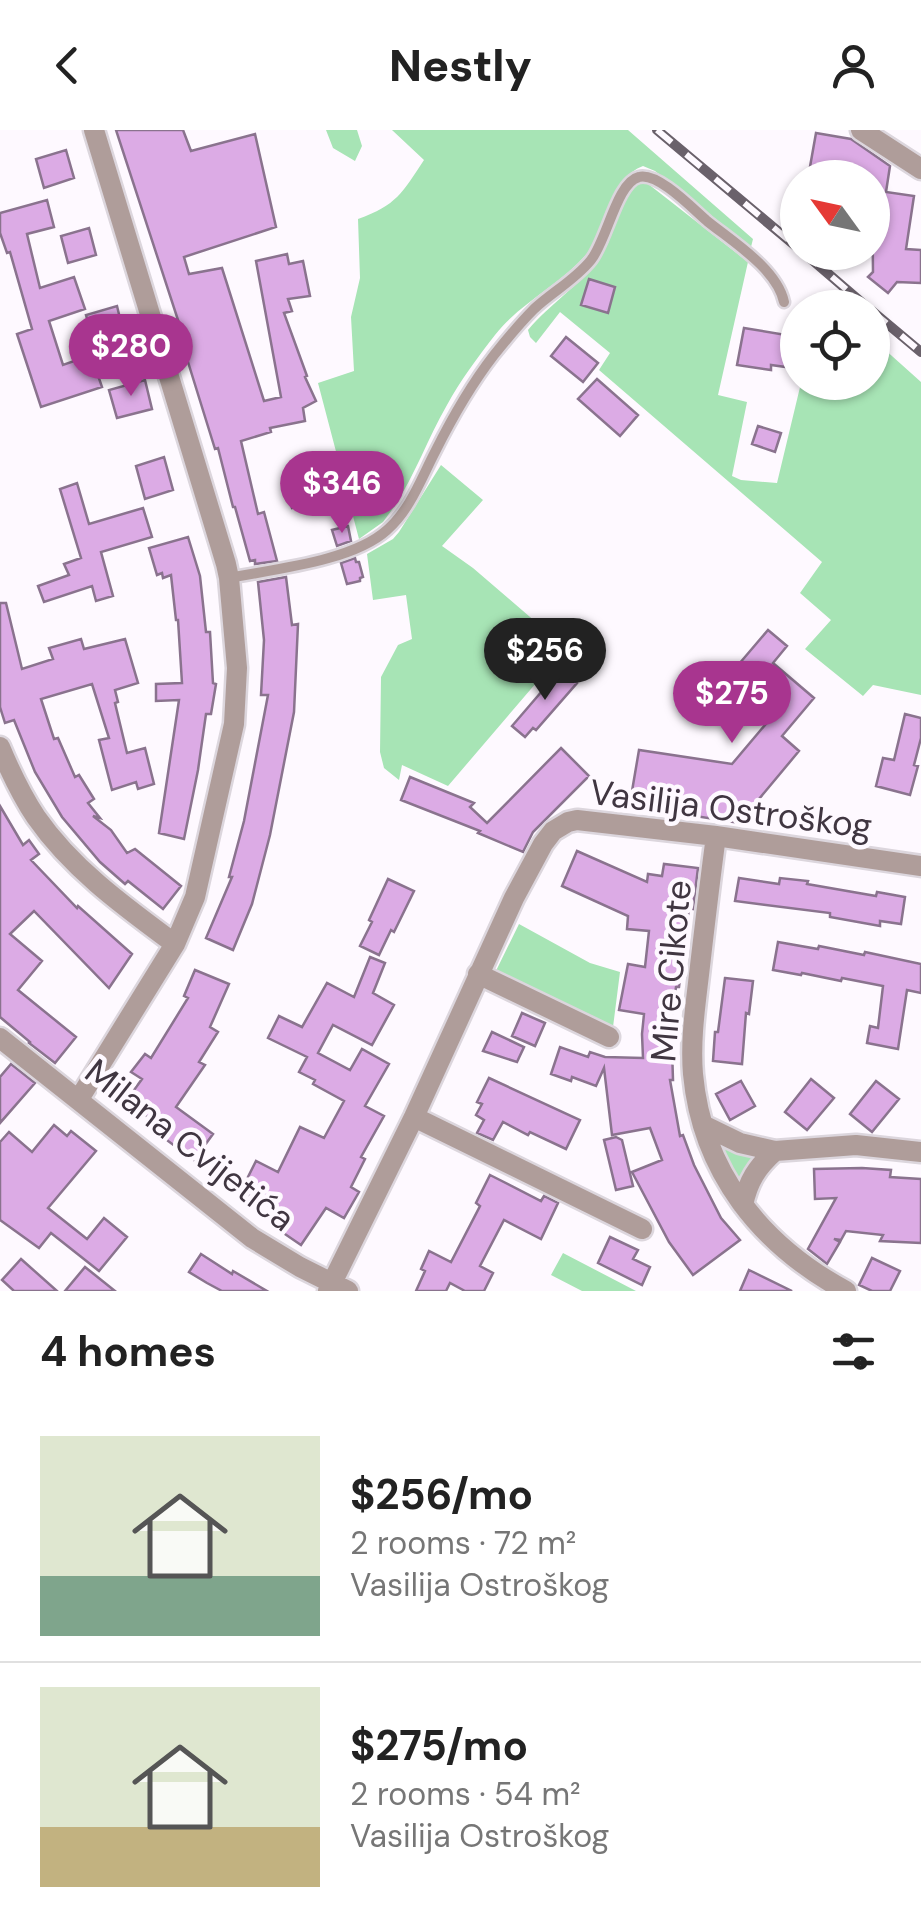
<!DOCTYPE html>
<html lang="en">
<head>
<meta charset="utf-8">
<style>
	body { margin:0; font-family:"DM Sans",sans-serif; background:#f2f2f2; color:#222; height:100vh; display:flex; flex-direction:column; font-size:38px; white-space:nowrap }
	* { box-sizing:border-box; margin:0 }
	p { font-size:32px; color:#767676 }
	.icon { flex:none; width:55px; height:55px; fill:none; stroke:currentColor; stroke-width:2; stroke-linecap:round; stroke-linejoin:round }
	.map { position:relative; height:1161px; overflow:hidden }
	.details { display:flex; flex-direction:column; background:#fff; flex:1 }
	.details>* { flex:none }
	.needle { width:65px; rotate:303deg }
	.fabs { position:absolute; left:780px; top:30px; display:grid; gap:20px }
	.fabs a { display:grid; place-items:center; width:110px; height:110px; border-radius:50%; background:#fff; box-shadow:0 2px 8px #0004; font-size:50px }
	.price { position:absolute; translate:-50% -85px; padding:0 22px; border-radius:35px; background:#a8358f; color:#fff; font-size:32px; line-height:65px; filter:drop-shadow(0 2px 5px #0008) }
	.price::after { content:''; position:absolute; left:50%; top:60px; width:30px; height:22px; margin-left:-15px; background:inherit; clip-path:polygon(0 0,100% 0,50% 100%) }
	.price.active { background:#222; color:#fff }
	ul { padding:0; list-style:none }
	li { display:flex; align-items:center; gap:30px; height:250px; padding:0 40px }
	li+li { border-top:2px solid #e0e0e0 }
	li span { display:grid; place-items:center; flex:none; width:280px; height:200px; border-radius:0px; color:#555 }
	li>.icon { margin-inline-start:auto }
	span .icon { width:120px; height:120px; fill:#fffc; stroke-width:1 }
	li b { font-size:42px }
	h2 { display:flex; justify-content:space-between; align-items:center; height:120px; padding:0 40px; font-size:42px }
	header { display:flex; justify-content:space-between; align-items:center; height:130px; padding:0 40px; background:#fff; font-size:45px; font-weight:800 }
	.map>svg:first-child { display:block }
	.green { fill:#a7e4b5 }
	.building { fill:#dcabe5; stroke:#8a738e; stroke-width:2.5 }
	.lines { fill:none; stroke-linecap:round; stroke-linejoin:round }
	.service-casing { stroke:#dcd6dd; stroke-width:15 }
	.minor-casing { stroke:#dcd6dd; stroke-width:25 }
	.service { stroke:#af9d9a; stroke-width:10 }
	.minor { stroke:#af9d9a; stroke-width:20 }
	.rail-casing { stroke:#6a616b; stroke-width:10 }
	.rail { stroke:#fef9ff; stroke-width:6; stroke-dasharray:19; stroke-linecap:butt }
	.labels { text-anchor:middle; stroke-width:9; stroke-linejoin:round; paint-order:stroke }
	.street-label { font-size:35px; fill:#403641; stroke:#fef9ff }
</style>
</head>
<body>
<header><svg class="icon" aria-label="back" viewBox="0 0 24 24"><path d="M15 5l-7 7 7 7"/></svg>Nestly<svg class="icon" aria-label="person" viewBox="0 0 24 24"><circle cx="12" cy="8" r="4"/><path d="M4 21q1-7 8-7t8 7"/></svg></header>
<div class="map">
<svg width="921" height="1161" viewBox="0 0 921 1161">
	<rect width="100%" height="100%" fill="#fef9ff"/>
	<path class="green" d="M 326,0 L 357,0 L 362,16 L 355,31 L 333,18 Z
		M 392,0 L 628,0 L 753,109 L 751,117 L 655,41 L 643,36 C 611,48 613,87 596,112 C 570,151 524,168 495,205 C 478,227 460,251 447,275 C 428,308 415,345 394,377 L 383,392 L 359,409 L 318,253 L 354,241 L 351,187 L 360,148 L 358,89 C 397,75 402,63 424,30 Z
		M 640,53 L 647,53 L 748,132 L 718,265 L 747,272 L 732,346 L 741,350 L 777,353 L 801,253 L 872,252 L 873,209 L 921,252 L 921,565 L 873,555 L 863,566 L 805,519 L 831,490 L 800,463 L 822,432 L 599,240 L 610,223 L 560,182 L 536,213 L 530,207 L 528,200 C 553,170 591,149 608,113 C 617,93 619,61 640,53 Z
		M 441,335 L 483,370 L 442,416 L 473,438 L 566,518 L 448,656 L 402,635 L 399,650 L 384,638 L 380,622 L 381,547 L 398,515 L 412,509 L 406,465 L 373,470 L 367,424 L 393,409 L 399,402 Z
		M 519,794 L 590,833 L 620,842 L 612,905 L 491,851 Z
		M 720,1014 L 734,1022 L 755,1026 L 739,1056 Z
		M 563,1123 L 636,1161 L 582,1161 L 551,1145 Z"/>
	<path class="building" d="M 116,0 L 183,0 L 191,21 L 255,4 L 276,97 L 184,127 L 189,144 L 222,138 L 264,271 L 281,267 L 256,131 L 287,124 L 289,134 L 303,131 L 310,166 L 288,169 L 292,181 L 284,183 L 307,246 L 305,247 L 316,271 L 303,278 L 305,291 L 270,298 L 271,302 L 241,311 L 258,384 L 264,382 L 277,431 L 255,434 L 255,430 L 250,431 L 235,377 L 233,377 L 218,318 L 215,319 L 175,190 L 178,190 Z
		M 816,3 L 851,9 L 890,36 L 886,62 L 914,66 L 906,119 L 921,120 L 921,153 L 897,152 L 888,163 L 868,147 L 873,142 L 872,48 L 808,48 Z
		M 66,20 L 74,48 L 44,58 L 36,29 Z
		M 47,70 L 54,97 L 27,104 L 40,158 L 74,147 L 85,179 L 49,191 L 63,235 L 91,225 L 102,257 L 41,277 L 17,204 L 32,199 L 10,122 L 7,123 L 0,103 L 0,83 Z
		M 89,98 L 96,125 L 68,133 L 61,106 Z
		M 589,149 L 615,157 L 608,183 L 581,175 Z
		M 117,176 L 124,205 L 94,213 L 86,185 Z
		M 744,198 L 798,207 L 793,238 L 771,235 L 771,240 L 737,235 Z
		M 566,207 L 598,233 L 583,252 L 551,226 Z
		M 597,249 L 638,285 L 620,306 L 578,269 Z
		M 145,250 L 152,279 L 117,288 L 109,260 Z
		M 758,296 L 781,303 L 775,322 L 752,314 Z
		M 164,327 L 173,360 L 145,369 L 136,336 Z
		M 314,346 L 320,371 L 292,378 L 285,353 Z
		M 77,353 L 89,394 L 143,378 L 152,407 L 101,422 L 113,466 L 96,471 L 92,456 L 44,472 L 38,456 L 69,445 L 64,434 L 81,428 L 60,359 Z
		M 348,396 L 351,411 L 337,416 L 332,400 Z
		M 188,407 L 200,446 L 206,502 L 210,502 L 213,553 L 216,554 L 211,584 L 206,584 L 198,640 L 184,709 L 159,703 L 179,570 L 156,571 L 156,554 L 182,553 L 178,490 L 176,490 L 171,445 L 163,448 L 162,443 L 157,445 L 149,418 Z
		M 355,428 L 356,432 L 359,432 L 363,447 L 360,448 L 360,451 L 347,454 L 341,433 Z
		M 286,447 L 292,495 L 298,494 L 294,582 L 270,705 L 252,774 L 233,820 L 206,808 L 232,747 L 229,747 L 244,691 L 268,565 L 261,565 L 264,510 L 258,452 Z
		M 0,473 L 6,473 L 22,539 L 53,529 L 49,518 L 81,509 L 84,519 L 125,509 L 138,553 L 115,560 L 118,572 L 115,573 L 127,623 L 145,618 L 154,654 L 138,659 L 136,652 L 112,660 L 99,610 L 109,608 L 92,554 L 41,569 L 54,609 L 58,608 L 75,647 L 79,645 L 94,669 L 88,673 L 100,688 L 93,686 L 111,700 L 127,723 L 135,719 L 181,756 L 163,779 L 128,751 L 125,754 L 100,732 L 62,687 L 35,642 L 14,590 L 5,593 L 0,577 Z
		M 768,500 L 787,516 L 773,533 L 814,568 L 782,606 L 799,621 L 739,693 L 695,686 L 696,677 L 631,667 L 639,620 L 732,634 L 776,582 L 749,560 L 729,584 L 710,568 Z
		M 561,539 L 577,553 L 536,600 L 533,598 L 525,607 L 512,596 Z
		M 905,584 L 921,588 L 921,608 L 914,635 L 918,636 L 910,665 L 876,656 L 883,628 L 894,630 Z
		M 561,618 L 589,646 L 533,702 L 523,722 L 478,703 L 480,701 L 401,670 L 410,647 L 474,673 L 470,677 L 487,693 Z
		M 0,676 L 23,715 L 29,710 L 39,724 L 31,730 L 77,778 L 78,776 L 132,824 L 109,858 L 34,781 L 10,804 L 42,831 L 18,860 L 76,907 L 55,933 L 29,913 L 30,912 L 0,887 Z
		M 577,721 L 647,752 L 648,744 L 662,746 L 664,734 L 698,738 L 693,779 L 689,778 L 679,857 L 676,857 L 667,918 L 672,918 L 673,950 L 670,950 L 680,1006 L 683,1005 L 694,1035 L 721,1088 L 740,1110 L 693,1145 L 669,1112 L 632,1042 L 662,1030 L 650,998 L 612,1005 L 604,938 L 596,956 L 572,947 L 571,951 L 551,944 L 560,917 L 588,927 L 590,922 L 605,927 L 643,928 L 642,904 L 644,884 L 619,880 L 628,834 L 645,837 L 649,801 L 627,799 L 628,786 L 562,756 Z
		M 739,748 L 779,754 L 780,748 L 808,751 L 807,754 L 876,766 L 877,762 L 905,767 L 901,794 L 880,791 L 880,796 L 830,787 L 830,783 L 735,771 Z
		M 388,749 L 414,761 L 394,802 L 391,800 L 379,825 L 360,816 L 372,792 L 369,790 Z
		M 778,812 L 818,819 L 819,816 L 864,825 L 865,822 L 921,834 L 921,863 L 907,860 L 898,919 L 867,913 L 870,896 L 878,898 L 883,856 L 842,848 L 841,851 L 802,843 L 801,845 L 773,840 Z
		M 370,827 L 385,833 L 373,863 L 394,875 L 372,915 L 333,895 L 318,923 L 350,940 L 362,919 L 389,934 L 365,976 L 384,986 L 361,1027 L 365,1029 L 351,1057 L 359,1062 L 344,1088 L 326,1078 L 301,1115 L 279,1100 L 289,1086 L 241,1061 L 256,1031 L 278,1042 L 300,997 L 324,1008 L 344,971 L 313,954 L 315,950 L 299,942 L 307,927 L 268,908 L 279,886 L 302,897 L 327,853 L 354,867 Z
		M 195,840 L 229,854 L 210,897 L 218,902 L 199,932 L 205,935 L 176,977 L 213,1004 L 194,1030 L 164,1008 L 168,1002 L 126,971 L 142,949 L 131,942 L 145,924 L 151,928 L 188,868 L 184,866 Z
		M 725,848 L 753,851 L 749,884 L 746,883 L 742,934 L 713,931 L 715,902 L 718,902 Z
		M 522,883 L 545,893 L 535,916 L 512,906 Z
		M 492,902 L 524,917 L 517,932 L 483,921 Z
		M 11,934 L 35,953 L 0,993 L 0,947 Z
		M 489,948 L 580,990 L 566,1019 L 530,1002 L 528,1005 L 503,992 L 493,1010 L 477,1003 L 484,990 L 476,985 L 482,974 L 477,972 Z
		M 811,949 L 834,968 L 807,1000 L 785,982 Z
		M 741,951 L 755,976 L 730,990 L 716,964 Z
		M 876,951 L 899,969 L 872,1002 L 850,984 Z
		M 54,995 L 67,1006 L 71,1001 L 96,1021 L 48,1078 L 87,1109 L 104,1088 L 127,1107 L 99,1141 L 51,1103 L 39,1118 L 0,1090 L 0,1012 L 9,1002 L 32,1022 Z
		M 616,1007 L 622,1010 L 633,1056 L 616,1060 L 604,1010 Z
		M 862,1038 L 891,1040 L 890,1047 L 921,1049 L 921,1113 L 880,1111 L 883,1105 L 846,1101 L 841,1110 L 834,1109 L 840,1112 L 827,1134 L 808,1119 L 836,1068 L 815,1069 L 814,1039 Z
		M 490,1045 L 541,1071 L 544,1066 L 558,1073 L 541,1109 L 504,1090 L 480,1136 L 493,1143 L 484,1161 L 465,1161 L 450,1153 L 446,1161 L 416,1161 L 425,1141 L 421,1139 L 429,1121 L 451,1132 L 480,1076 L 476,1073 Z
		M 610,1107 L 638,1120 L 633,1129 L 650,1137 L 642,1155 L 598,1133 Z
		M 201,1124 L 232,1144 L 233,1141 L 267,1161 L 222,1161 L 207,1153 L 189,1142 Z
		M 872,1128 L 900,1141 L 890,1161 L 872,1161 L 859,1155 Z
		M 21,1129 L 57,1161 L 14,1161 L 2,1150 Z
		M 85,1137 L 115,1161 L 65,1161 Z
		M 749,1140 L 792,1161 L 740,1161 Z"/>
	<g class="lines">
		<defs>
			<path id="service" d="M 229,448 C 275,439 353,431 387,400 C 410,380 421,349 435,322 C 452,288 470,256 494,225 C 506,210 520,193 534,179 C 552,162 575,150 591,130 C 607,110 617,52 639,47 C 658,42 693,79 707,91 C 733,112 777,139 784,172"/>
			<path id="minor" d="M 861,0 L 921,39
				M 0,617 C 10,641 22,666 36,687 C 72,739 125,777 175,814
				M 716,706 C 710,750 705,793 700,836 C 696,872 690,908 693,944 C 702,1042 761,1115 846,1161
				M 478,844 L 609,907
				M 0,908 L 252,1108 L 300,1137 L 348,1161
				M 79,969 L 175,814 L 195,767 L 234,594 L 237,538 L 229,448 L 226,434 L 94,0
				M 414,987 L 642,1099
				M 703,995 L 740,1013 L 775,1021 L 856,1015 L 921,1022
				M 743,1075 C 748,1051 757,1037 775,1021
				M 328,1161 L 414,987 L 514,768 L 543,714 L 553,701 L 568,692 L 577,690 L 716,706 L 921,736"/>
		</defs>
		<use href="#service" class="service-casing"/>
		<use href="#minor" class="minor-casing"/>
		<use href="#service" class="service"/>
		<use href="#minor" class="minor"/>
		<defs>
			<path id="rail" d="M 657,0 L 798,118
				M 803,122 L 868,178
				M 872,181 L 921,222"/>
		</defs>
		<use href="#rail" class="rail-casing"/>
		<use href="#rail" class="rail"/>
	</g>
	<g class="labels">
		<g class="street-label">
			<text transform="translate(731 679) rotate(7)" y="12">Vasilija Ostroškog</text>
			<text transform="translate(671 841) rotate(-85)" y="12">Mire Cikote</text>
			<text transform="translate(190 1015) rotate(38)" y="12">Milana Cvijetića</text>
		</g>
	</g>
</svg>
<div class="fabs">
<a><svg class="needle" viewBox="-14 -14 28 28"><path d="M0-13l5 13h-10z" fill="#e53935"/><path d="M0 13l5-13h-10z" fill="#767676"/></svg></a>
<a><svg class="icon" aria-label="locate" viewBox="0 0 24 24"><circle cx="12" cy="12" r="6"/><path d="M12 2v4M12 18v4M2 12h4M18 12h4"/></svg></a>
</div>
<b class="price" style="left:131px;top:269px">$280</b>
<b class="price" style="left:342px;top:406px">$346</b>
<b class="price active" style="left:545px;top:573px">$256</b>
<b class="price" style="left:732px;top:616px">$275</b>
</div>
<section class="details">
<h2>4 homes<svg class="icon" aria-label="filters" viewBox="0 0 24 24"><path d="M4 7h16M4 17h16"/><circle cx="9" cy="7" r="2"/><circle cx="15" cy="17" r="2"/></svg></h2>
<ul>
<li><span style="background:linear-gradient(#dfe7d0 70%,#7fa58c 0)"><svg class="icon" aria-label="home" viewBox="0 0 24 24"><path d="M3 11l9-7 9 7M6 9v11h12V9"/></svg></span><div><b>$256/mo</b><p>2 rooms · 72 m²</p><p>Vasilija Ostroškog</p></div></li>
<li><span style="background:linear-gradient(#dfe7d0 70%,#c2b280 0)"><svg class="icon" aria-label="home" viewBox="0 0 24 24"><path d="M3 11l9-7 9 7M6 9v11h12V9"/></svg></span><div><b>$275/mo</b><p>2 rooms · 54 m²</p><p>Vasilija Ostroškog</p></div></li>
</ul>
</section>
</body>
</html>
